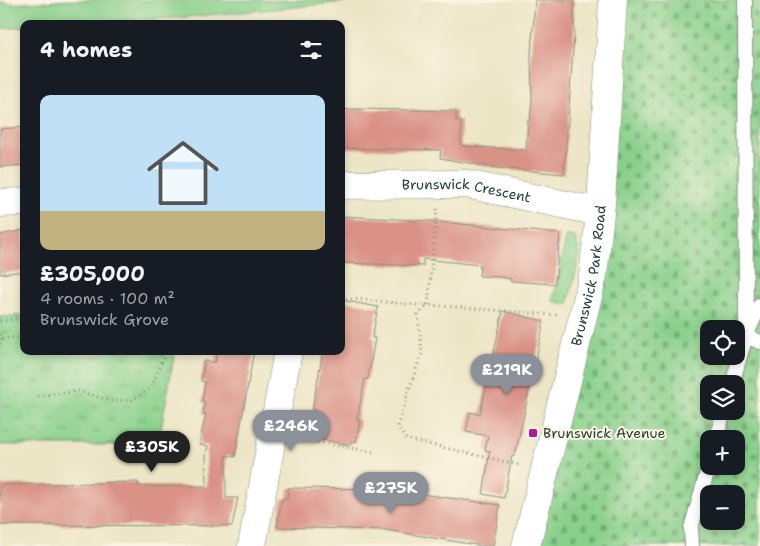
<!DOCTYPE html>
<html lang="en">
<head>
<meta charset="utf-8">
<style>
	body { margin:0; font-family:"Shantell Sans",sans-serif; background:#242831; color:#f1f3f6; height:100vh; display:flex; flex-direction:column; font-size:19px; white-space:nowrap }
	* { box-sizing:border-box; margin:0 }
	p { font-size:16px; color:#9ea1a6 }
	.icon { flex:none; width:28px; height:28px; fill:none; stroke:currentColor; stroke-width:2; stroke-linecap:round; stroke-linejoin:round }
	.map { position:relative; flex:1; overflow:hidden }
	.details { position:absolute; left:20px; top:20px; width:325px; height:335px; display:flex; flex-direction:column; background:#171b24; border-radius:10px; box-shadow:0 2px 8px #0003 }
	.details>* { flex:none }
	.buttons { position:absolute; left:700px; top:320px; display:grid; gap:10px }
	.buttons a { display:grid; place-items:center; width:45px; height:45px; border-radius:10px; background:#171b24; box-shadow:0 2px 8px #0003; font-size:25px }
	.price { position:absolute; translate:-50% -42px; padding:0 11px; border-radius:18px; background:#8c9099; color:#fff; font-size:16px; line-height:32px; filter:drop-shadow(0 1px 2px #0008) }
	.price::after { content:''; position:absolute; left:50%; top:30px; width:15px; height:11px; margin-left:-8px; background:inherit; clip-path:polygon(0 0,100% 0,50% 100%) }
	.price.on { background:#222; color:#fff }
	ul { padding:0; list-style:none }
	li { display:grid; align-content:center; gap:10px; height:265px; padding:0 20px }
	li span { display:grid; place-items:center; height:155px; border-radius:10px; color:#555 }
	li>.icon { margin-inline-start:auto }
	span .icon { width:90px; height:90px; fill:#fffc; stroke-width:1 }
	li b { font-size:21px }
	h2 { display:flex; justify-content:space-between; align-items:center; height:60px; padding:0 20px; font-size:21px }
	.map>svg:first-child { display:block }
	.grass { fill:#89d08b; stroke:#548660 }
	.cemetery { fill:url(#cemetery-stones); stroke:#548660; fill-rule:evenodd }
	.park { fill:url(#park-tufts); stroke:#548660 }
	.building { fill:#da9287 }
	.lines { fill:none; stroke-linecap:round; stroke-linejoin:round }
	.service-casing { stroke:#86917d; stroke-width:16 }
	.minor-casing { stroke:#86917d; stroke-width:29 }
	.tertiary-casing { stroke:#86917d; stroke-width:29 }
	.path { stroke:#86917d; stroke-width:3; stroke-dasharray:1 4; stroke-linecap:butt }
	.service { stroke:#fff; stroke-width:14 }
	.minor { stroke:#fff; stroke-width:28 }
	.tertiary { stroke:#fff; stroke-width:28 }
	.poi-dot { fill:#b5179e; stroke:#fcf5e5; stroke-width:2 }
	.labels { text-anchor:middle; stroke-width:4; stroke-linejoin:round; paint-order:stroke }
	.street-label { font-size:14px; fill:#1f3d34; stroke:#fcf5e5 }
	.poi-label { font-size:14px; fill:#1f3d34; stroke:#fcf5e5; text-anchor:start }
</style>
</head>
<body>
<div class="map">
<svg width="760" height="546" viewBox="0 0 760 546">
	<defs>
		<pattern id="cemetery-stones" width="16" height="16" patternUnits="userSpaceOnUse" patternTransform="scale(1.25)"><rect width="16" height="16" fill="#89d08b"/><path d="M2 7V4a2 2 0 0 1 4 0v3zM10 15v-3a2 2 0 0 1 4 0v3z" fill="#6faa72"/></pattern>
		<pattern id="park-tufts" width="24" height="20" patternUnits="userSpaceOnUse" patternTransform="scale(1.25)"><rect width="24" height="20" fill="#89d08b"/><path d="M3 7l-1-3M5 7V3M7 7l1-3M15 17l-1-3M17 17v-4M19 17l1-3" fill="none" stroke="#6faa72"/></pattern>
	</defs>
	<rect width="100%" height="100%" fill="#fcf5e5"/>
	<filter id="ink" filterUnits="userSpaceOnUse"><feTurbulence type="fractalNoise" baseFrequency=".02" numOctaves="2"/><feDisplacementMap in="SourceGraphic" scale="10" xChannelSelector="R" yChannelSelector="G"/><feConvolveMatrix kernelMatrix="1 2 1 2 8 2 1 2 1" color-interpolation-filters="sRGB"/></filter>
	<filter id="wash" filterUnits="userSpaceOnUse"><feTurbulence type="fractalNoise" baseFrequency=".0096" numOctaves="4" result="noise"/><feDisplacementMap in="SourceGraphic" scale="20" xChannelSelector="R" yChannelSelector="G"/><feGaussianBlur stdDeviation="1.12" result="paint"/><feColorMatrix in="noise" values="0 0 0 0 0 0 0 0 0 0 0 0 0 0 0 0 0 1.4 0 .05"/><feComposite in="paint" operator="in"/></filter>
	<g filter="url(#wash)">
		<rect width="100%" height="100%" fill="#ece5c6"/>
		<path class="grass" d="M 73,0 L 367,0 C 253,11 139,24 24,24 L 24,27 L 0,29 L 0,2 L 14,4 Z
			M 566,235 L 575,237 L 580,254 L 568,305 L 552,301 L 559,277 Z"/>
		<path class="cemetery" d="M 613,0 L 760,0 L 760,546 L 524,546 L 593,277 ZM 709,329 L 736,329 L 736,356 L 709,356 ZM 709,384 L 736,384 L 736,411 L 709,411 ZM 709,439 L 736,439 L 736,466 L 709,466 ZM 709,494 L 736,494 L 736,521 L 709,521 Z"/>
		<path class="park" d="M 24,315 L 24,351 L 175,351 L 158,445 L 0,445 L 0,317 Z"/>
		<g id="blocks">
			<path class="building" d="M 535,0 L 574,0 L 574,37 L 564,174 L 497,168 L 440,158 L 441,150 L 341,148 L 341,110 L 357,109 L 456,111 L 456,121 L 461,121 L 461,146 L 526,150 L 528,120 L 530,120 L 532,98 L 531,54 Z
				M 24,127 L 24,165 L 0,167 L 0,129 Z
				M 341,216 L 431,221 L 560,234 L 555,284 L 510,281 L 511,279 L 501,277 L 479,276 L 480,265 L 423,259 L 423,266 L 341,263 Z
				M 24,230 L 24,271 L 0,274 L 0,235 Z
				M 341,300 L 378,307 L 372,338 L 375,338 L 368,379 L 365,379 L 357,420 L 360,420 L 356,442 L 351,441 L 350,445 L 307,437 L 323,351 L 341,351 Z
				M 503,311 L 544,321 L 515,456 L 512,456 L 504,498 L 483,494 L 490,451 L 485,450 L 488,436 L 466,432 L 470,412 L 480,414 Z
				M 217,351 L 254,351 L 235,457 L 226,455 L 226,498 L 238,498 L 232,526 L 0,525 L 0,485 L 138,482 L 138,486 L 207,486 L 206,454 L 208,446 L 199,444 L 206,414 L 203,414 L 205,402 L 202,402 L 205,382 L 201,381 L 204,361 L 215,362 Z
				M 288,488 L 384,489 L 500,505 L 493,546 L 482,546 L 386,530 L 277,527 L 282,499 L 287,498 Z"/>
		</g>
	</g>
	<g filter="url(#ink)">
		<use href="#blocks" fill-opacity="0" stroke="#86917d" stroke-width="1"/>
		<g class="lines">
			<defs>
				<path id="service" d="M 745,0 L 746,336 L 760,342
					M 732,384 L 746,336 L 760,305
					M 716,439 L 724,411
					M 692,546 L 691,528 L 709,466"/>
				<g id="minor">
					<path id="s1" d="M 341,185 L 466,184 L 590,210"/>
					<path d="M 0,203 L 24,202"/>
					<path d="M 252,546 L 288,351"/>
				</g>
				<g id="tertiary">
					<path id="s2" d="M 526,546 L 593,276 L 601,204 L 613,0"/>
				</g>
			</defs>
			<use href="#service" class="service-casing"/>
			<use href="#minor" class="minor-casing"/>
			<use href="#tertiary" class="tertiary-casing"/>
			<path class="path" d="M 437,209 L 428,305 L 418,315 L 422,353 L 408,392 L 398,427 L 406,439 L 520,465
				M 341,298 L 418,305 L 428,305 L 557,315
				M 0,321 L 24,318
				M 0,334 L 2,339 L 0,344
				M 2,339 L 16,337 L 24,339
				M 160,351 L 161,363
				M 38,396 L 78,391 L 110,401 L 132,400 L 150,389 L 167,351
				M 298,439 L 374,452"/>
			<use href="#service" class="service"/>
			<use href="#minor" class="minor"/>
			<use href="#tertiary" class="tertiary"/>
		</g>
	</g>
	<rect class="poi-dot" x="528" y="428" width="10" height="10" rx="2.5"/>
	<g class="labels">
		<g class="street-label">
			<text dy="5" stroke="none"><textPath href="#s1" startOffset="126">Brunswick Crescent</textPath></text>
			<text dy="5" stroke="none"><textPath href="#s2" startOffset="278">Brunswick Park Road</textPath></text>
		</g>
		<g class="poi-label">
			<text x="543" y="438">Brunswick Avenue</text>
		</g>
	</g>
</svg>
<div class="buttons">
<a><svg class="icon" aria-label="locate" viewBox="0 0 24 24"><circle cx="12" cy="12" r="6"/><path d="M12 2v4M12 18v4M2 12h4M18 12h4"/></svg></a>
<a><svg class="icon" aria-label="layers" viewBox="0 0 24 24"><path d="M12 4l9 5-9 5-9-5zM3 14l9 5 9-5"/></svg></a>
<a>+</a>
<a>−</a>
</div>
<b class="price" style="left:507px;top:396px">£219K</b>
<b class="price" style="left:291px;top:452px">£246K</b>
<b class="price on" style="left:152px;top:473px">£305K</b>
<b class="price" style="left:391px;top:514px">£275K</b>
<section class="details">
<h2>4 homes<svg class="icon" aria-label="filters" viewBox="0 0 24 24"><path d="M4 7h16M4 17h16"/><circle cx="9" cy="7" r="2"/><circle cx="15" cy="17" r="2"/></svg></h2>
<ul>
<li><span style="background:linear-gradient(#bfe0f5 75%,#c2b280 0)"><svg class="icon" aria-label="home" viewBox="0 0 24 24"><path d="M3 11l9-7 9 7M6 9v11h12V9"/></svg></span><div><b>£305,000</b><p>4 rooms · 100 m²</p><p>Brunswick Grove</p></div></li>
</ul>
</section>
</div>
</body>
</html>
